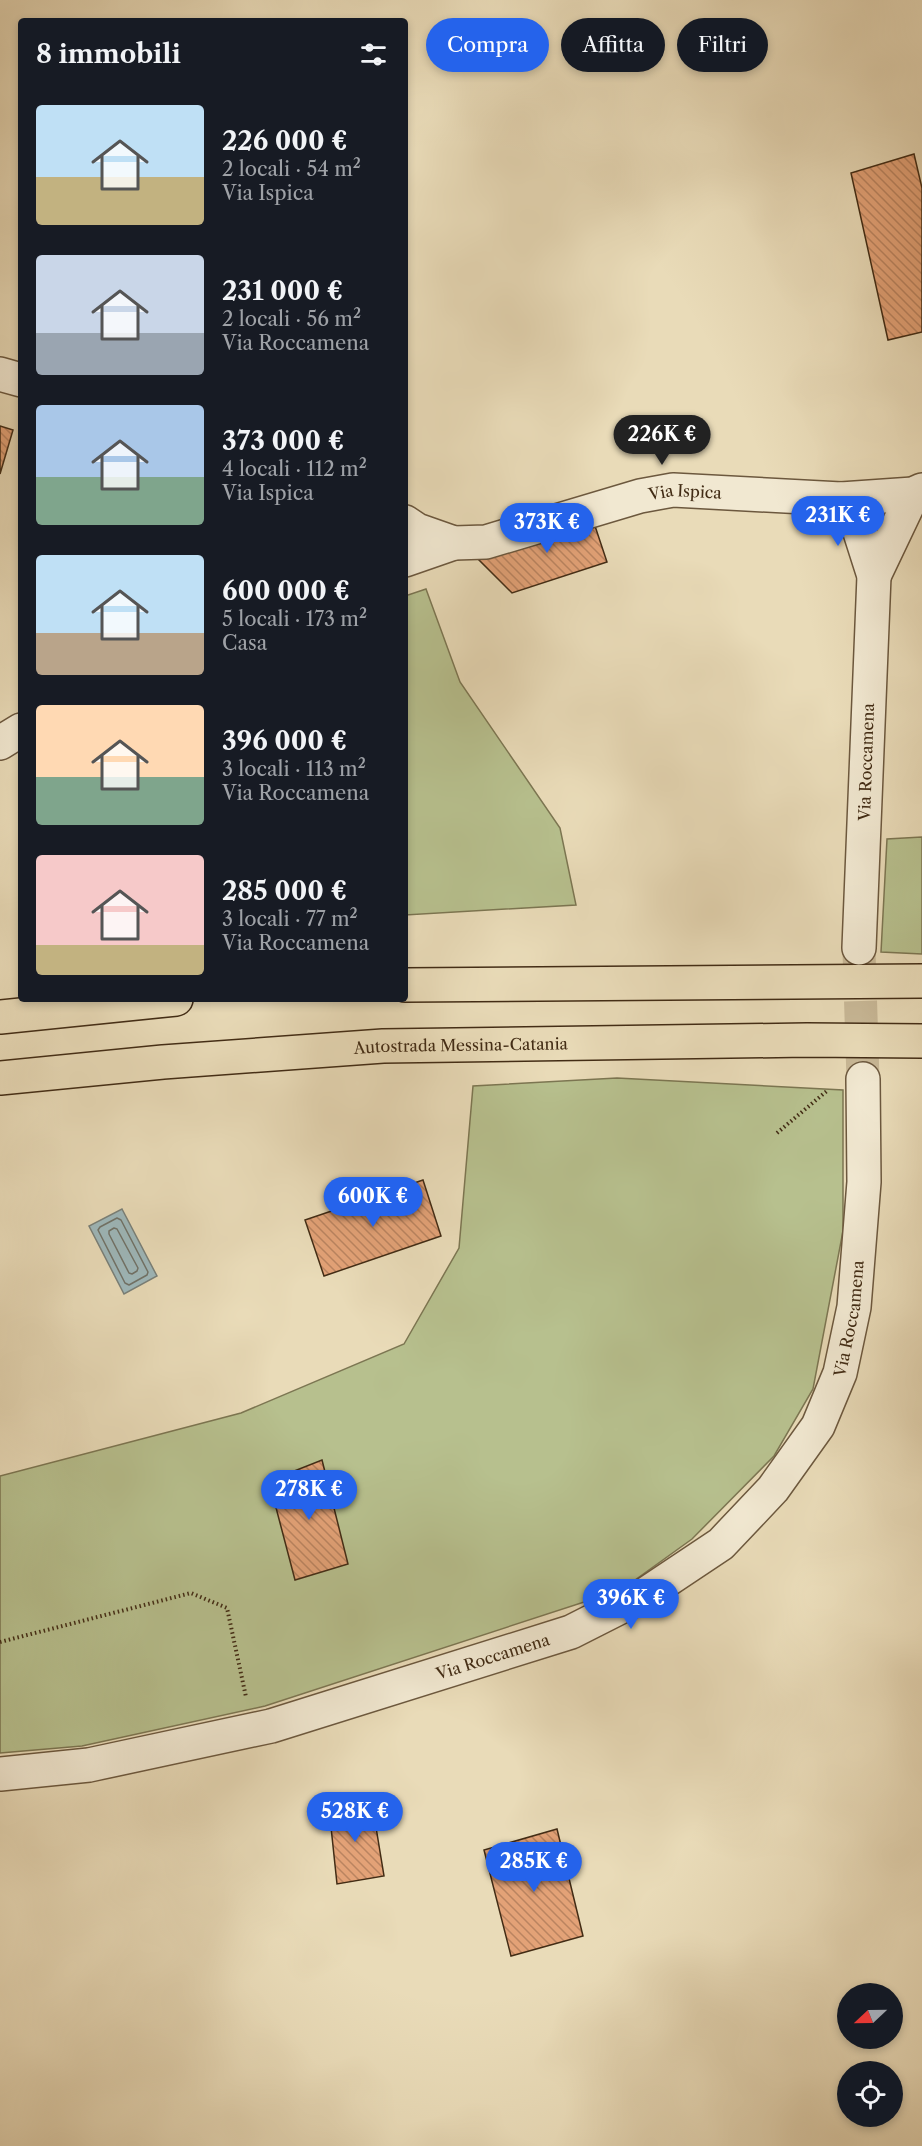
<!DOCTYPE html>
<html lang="it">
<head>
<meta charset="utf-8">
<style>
	body { margin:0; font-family:"Libre Caslon Text",serif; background:#20242c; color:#f1f3f6; height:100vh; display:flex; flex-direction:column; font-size:22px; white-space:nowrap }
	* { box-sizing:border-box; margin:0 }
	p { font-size:20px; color:#9ea1a6 }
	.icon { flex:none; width:33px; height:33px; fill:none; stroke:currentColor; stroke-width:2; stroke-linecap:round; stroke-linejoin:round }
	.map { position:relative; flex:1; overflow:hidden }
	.details { position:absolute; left:18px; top:18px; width:390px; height:984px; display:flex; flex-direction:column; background:#171b24; border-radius:6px; box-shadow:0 3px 9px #0003 }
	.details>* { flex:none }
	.hud { position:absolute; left:426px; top:18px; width:405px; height:54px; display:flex; gap:12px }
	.needle { width:39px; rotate:248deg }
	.tools { position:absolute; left:837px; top:1983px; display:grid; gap:12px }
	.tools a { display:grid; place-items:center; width:66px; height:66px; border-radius:50%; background:#171b24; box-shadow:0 3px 9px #0003; font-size:30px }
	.price { position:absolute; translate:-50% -51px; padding:0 14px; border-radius:21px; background:#2563eb; color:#fff; font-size:20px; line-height:39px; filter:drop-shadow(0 2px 3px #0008) }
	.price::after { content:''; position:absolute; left:50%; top:36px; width:18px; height:14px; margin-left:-9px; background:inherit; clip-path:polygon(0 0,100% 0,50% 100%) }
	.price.selected { background:#222; color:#fff }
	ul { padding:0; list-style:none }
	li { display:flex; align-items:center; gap:18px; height:150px; padding:0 18px }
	li span { display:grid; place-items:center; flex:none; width:168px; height:120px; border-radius:6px; color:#555 }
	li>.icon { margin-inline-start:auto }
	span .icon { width:72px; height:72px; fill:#fffc; stroke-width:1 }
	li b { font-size:26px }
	h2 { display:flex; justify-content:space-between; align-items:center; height:72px; padding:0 18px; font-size:26px }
	.chip { padding:0 21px; border-radius:27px; background:#171b24; box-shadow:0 3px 9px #0003; font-size:21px; line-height:54px }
	.chip.selected { background:#2563eb; color:#fff }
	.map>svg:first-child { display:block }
	.grass { fill:#b7c08e; stroke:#7c7652; stroke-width:1.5 }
	.water { fill:#9eb8bb; stroke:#798079; stroke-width:1.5 }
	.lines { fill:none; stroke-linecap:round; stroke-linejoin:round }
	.shore { stroke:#707268; stroke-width:1.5 }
	.building { fill:url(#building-back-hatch); stroke:#422c15; stroke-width:1.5 }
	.minor-tunnel { stroke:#c8b897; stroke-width:33; stroke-dasharray:33 16; stroke-linecap:butt }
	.minor-casing { stroke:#6c583e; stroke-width:36 }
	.highway-casing { stroke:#422c15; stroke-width:36 }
	.path { stroke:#422c15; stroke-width:4; stroke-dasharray:1.5 3; stroke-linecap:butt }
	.minor { stroke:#f1e8d1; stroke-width:33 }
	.highway { stroke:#e9dbb8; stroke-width:33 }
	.labels { text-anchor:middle; stroke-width:5; stroke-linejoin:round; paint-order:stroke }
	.street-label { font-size:16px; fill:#422c15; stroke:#f1e8d1 }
</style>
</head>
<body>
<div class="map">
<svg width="922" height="2146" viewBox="0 0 922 2146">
	<defs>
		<pattern id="building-back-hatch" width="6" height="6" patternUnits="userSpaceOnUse" patternTransform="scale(1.5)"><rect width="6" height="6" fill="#e3a277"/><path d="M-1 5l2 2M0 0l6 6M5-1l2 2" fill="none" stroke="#ba8460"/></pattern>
	</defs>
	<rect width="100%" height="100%" fill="#e9dbb8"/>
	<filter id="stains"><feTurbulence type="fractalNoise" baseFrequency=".00333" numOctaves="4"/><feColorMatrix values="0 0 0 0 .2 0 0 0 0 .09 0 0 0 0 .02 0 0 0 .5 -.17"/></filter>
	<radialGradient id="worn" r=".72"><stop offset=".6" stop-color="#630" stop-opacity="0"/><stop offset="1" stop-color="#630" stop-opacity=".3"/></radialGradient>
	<path class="grass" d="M 426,589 L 460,682 L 560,828 L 576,905 L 405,915 L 405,596 Z
		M 922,837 L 922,954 L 881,952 L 887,839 Z
		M 617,1078 L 843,1090 L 843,1231 L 813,1389 L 774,1456 L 692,1539 L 621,1590 L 265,1706 L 82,1746 L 0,1753 L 0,1476 L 241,1413 L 404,1344 L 459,1248 L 473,1086 Z"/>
	<path class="water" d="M 122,1209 L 157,1276 L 124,1294 L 89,1226 Z"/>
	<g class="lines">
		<path class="shore" d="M 117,1218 L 121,1220 L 148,1272 L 147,1275 L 129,1285 L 125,1283 L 98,1230 L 100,1227 Z
			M 114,1228 L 117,1229 L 138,1268 L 137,1271 L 132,1274 L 129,1273 L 109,1234 L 109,1231 Z"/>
	</g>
	<path class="building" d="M 914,154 L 922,188 L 922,332 L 888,340 L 851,173 Z
		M 0,426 L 13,430 L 0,474 Z
		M 590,511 L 607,562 L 512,593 L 475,556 Z
		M 423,1180 L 441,1236 L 324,1276 L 305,1220 Z
		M 322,1460 L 348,1564 L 295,1580 L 269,1481 Z
		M 372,1803 L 384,1876 L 337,1884 L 329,1808 Z
		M 557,1829 L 583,1936 L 511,1956 L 484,1850 Z"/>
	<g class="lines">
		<path class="minor-tunnel" d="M 859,952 L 863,1079"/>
		<defs>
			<g id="minor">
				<path d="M 0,374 L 21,380"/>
				<path d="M 841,499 L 859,529 L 874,576 L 859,948"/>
				<path id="s1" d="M 405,522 L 417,530 L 454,543 L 486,542 L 640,496 L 673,490 L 841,499 L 913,494 L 922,490"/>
				<path d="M 405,560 L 454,543"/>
				<path d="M 874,576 L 913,494"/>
				<path d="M 0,743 L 21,730"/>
				<path id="s2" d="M 0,1774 L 89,1765 L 271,1726 L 571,1632 L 646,1594 L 721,1544 L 773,1489 L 818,1426 L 840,1373 L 854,1307 L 864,1182 L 863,1079"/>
			</g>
			<g id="highway">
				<path d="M 405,985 L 922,981"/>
				<path d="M 0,1017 L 176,999"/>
				<path id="s3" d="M 0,1078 L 163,1062 L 383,1046 L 807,1040 L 922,1041"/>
			</g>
		</defs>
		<use href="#minor" class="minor-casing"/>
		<use href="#highway" class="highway-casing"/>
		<path class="path" d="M 777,1133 L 828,1090
			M 0,1642 L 191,1593 L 227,1608 L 246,1697"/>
		<use href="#minor" class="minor"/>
		<use href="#highway" class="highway"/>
	</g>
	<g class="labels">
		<g class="street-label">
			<text dy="6" stroke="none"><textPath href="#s1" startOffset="292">Via Ispica</textPath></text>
			<text transform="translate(866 762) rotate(-88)" y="6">Via Roccamena</text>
			<text dy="6" stroke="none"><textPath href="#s3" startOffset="462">Autostrada Messina-Catania</textPath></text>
			<text dy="6" stroke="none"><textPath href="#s2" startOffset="1030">Via Roccamena</textPath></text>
			<text dy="6" stroke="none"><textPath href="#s2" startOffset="508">Via Roccamena</textPath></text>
		</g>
	</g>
	<rect width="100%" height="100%" filter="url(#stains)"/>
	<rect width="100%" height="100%" fill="url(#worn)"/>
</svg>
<div class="tools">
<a><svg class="needle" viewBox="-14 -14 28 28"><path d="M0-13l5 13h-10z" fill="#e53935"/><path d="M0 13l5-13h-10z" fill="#9ea1a6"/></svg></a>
<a><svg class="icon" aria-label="locate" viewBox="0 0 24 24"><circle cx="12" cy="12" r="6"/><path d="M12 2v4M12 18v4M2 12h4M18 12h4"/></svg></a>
</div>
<b class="price selected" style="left:662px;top:466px">226K €</b>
<b class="price" style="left:838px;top:547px">231K €</b>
<b class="price" style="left:547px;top:554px">373K €</b>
<b class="price" style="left:373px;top:1228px">600K €</b>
<b class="price" style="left:309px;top:1521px">278K €</b>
<b class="price" style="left:631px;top:1630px">396K €</b>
<b class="price" style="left:355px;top:1843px">528K €</b>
<b class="price" style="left:534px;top:1893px">285K €</b>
<div class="hud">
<a class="chip selected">Compra</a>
<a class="chip">Affitta</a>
<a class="chip">Filtri</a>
</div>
<section class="details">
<h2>8 immobili<svg class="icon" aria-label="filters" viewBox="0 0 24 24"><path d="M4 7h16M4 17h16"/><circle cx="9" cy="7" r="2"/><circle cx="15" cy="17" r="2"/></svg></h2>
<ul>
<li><span style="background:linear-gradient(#bfe0f5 60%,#c2b280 0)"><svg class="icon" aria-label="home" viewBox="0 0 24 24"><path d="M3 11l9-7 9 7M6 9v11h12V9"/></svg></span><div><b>226 000 €</b><p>2 locali · 54 m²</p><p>Via Ispica</p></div></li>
<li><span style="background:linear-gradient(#c9d6e8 65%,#9aa5b1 0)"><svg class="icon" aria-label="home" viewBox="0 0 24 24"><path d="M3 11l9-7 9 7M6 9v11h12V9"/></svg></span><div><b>231 000 €</b><p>2 locali · 56 m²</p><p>Via Roccamena</p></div></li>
<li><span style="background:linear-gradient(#a9c7e8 60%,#7fa58c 0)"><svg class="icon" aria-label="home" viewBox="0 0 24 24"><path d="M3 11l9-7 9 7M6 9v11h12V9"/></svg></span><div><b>373 000 €</b><p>4 locali · 112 m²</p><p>Via Ispica</p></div></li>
<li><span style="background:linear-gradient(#bfe0f5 65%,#b9a48a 0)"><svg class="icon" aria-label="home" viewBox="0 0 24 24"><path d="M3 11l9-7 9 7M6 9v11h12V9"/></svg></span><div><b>600 000 €</b><p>5 locali · 173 m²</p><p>Casa</p></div></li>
<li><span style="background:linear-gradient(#ffd9b3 60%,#7fa58c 0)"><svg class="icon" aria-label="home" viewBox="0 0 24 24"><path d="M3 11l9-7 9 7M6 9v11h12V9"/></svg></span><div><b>396 000 €</b><p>3 locali · 113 m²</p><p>Via Roccamena</p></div></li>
<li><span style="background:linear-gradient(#f6c9c9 75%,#c2b280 0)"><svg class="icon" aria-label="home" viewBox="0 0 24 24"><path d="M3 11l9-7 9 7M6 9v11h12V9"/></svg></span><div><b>285 000 €</b><p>3 locali · 77 m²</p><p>Via Roccamena</p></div></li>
</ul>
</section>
</div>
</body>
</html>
